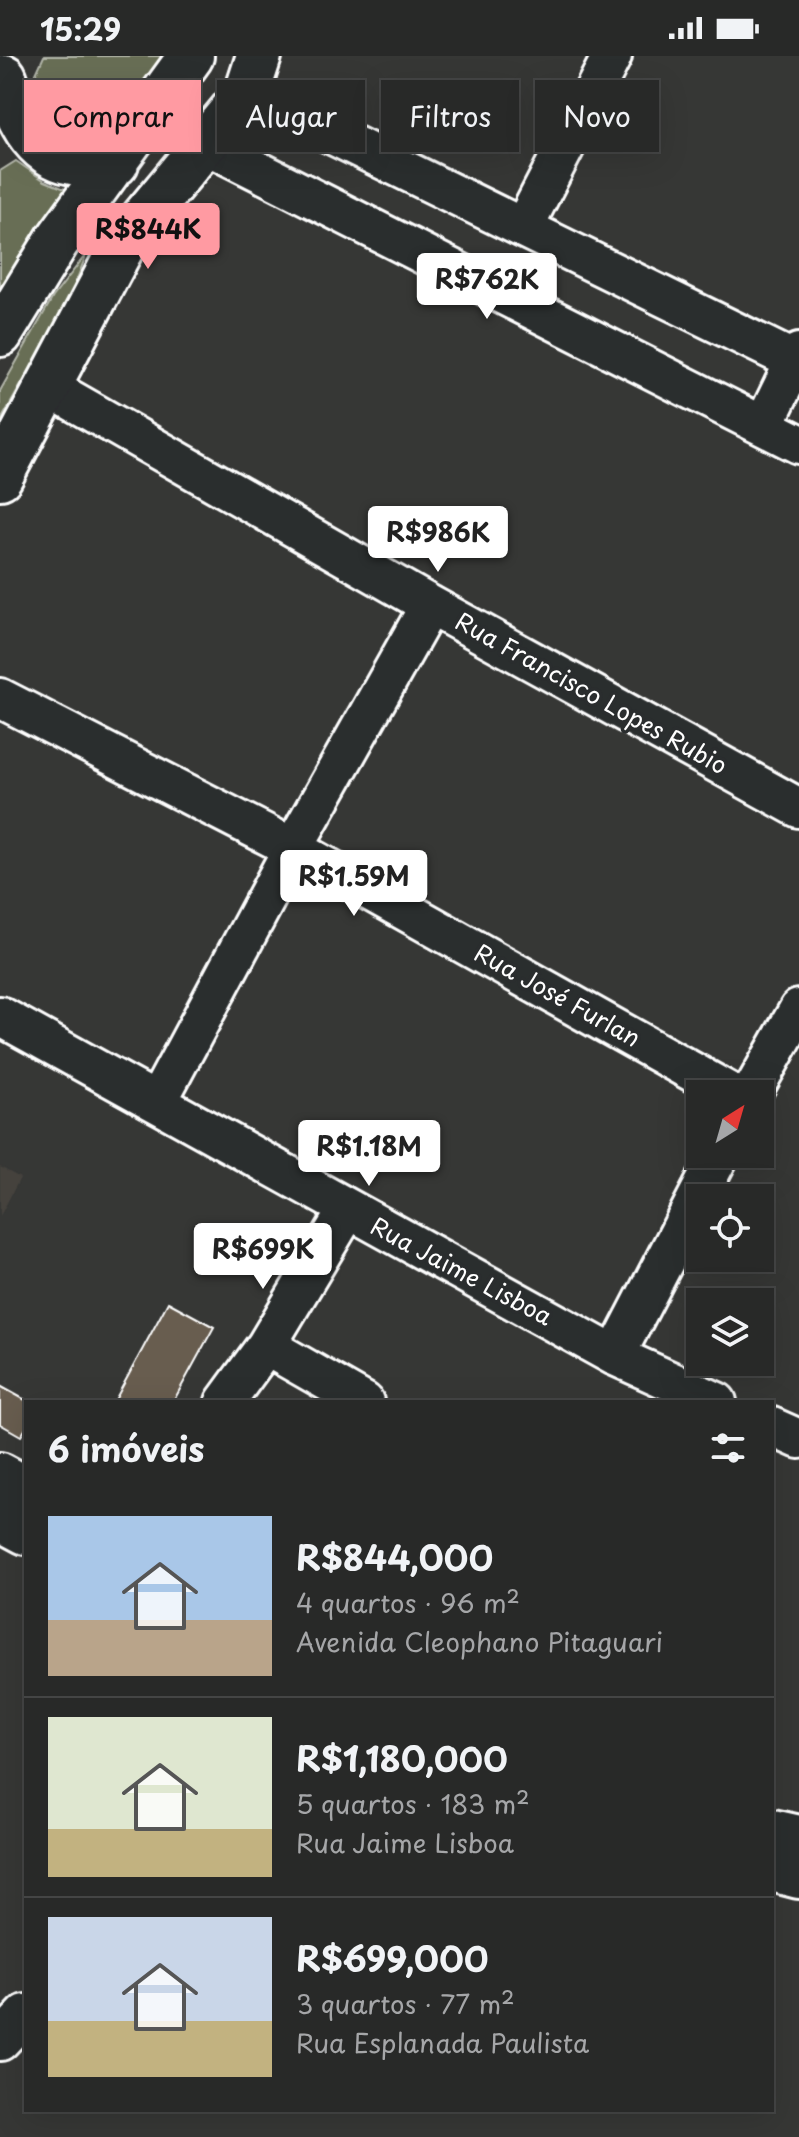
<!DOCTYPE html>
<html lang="pt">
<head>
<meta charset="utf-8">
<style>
	body { margin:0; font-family:"Playpen Sans",sans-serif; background:#303130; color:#f1f3f6; height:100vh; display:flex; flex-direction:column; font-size:30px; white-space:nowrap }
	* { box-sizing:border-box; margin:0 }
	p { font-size:26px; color:#a5a6a8 }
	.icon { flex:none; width:44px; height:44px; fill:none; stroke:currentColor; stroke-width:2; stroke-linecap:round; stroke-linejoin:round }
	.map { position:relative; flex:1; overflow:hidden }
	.details { position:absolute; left:24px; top:1344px; width:750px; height:712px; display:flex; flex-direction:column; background:#282928; border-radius:0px; box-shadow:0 8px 32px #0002,0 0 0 2px #444545 }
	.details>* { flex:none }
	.guide { position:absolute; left:24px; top:24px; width:752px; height:72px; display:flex; gap:16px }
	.needle { width:52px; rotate:37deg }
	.controls { position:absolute; left:686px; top:1024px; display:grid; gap:16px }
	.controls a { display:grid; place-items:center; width:88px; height:88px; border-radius:0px; background:#282928; box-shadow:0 8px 32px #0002,0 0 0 2px #444545; font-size:40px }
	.price { position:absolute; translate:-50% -68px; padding:0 18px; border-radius:8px; background:#fff; color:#222; font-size:26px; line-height:52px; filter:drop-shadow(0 2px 4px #0008) }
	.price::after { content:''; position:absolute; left:50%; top:48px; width:24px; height:18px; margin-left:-12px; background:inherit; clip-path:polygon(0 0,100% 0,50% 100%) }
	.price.active { background:#ff9aa2; color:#111 }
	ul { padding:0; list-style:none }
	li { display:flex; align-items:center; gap:24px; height:200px; padding:0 24px }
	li+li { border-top:2px solid #444545 }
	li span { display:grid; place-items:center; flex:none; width:224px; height:160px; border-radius:0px; color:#555 }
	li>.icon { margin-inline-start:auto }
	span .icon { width:96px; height:96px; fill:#fffc; stroke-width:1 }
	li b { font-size:34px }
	h2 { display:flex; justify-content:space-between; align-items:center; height:96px; padding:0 24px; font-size:34px }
	.chip { padding:0 28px; border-radius:0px; background:#282928; box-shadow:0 8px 32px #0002,0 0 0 2px #444545; font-size:28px; line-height:72px }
	.chip.active { background:#ff9aa2; color:#111 }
	.status { display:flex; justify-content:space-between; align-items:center; height:56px; padding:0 40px; background:#282928; direction:ltr }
	.status svg { height:22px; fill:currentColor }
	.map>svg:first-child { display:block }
	.built { fill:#45423d }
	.green { fill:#676e54; stroke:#b3b6aa; stroke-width:2 }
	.building { fill:#685d4f; stroke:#fff; stroke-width:2 }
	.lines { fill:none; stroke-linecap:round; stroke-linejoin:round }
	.minor-casing { stroke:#fff; stroke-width:44 }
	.tertiary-casing { stroke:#fff; stroke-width:50 }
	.secondary-casing { stroke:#fff; stroke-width:50 }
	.minor { stroke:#2a2d2e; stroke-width:38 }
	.tertiary { stroke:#2a2d2e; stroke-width:44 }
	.secondary { stroke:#2a2d2e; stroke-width:44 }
	.labels { text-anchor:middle; stroke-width:7; stroke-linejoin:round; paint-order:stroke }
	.street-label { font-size:24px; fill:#fff; stroke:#2a2d2e }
</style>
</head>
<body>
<div class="status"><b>15:29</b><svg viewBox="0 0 49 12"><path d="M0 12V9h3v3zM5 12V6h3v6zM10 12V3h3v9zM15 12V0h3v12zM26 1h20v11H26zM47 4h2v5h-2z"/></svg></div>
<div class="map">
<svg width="799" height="2081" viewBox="0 0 799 2081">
	<rect width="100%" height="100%" fill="#363735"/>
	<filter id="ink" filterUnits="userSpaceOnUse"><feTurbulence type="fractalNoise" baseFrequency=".0125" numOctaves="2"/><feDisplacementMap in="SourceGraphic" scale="16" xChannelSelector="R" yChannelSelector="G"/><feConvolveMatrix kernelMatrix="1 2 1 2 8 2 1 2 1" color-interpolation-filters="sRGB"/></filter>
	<g filter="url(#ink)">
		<path class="built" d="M 0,1111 L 20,1122 L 0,1160 Z"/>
		<path class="green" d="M 44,0 L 168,0 L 116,74 C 68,98 45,64 34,22 Z
			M 16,105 L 45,125 L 65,133 L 68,139 L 0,232 L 0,115 Z
			M 87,197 L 68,246 L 0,366 L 0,335 L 53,241 Z"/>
		<path class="building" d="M 168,1246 L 214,1271 L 173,1346 L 114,1346 Z
			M 0,1330 L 29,1346 L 26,1346 L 26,1372 L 21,1380 L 0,1368 Z"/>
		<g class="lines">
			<defs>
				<path id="minor" d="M 247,37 L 799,307
					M 203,87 L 799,388
					M 523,172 L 612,0
					M 50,332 L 430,549 L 799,752
					M 764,369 L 799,297
					M 0,642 L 293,792 L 732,1038
					M 0,960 L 615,1300 L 717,1346
					M 751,1038 L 799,953
					M 157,1046 L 293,792 L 430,549
					M 266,1290 L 364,1346
					M 615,1300 L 720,1098
					M 225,1346 L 266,1290 L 347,1155
					M 772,1371 L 799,1383
					M 0,1985 L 26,1958"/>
				<path id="tertiary" d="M 0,421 L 126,183 L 247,37 L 259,0
					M 0,1419 L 26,1433
					M 0,1462 L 26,1476
					M 772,1776 L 799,1782
					M 772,1813 L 799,1820"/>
				<path id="secondary" d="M 4,21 C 16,56 30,98 72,106 C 86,109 102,106 116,107
					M 0,278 L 57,185 L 191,0"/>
			</defs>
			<use href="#minor" class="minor-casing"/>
			<use href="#tertiary" class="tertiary-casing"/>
			<use href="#secondary" class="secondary-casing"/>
			<use href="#minor" class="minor"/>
			<use href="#tertiary" class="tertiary"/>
			<use href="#secondary" class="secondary"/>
		</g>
	</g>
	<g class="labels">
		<g class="street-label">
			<text transform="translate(591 638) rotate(29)" y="8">Rua Francisco Lopes Rubio</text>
			<text transform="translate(557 940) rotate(29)" y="8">Rua José Furlan</text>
			<text transform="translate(461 1216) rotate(28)" y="8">Rua Jaime Lisboa</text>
		</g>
	</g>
</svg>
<div class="controls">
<a><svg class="needle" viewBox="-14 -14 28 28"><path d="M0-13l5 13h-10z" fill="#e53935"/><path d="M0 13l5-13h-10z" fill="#a5a6a8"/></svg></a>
<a><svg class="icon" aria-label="locate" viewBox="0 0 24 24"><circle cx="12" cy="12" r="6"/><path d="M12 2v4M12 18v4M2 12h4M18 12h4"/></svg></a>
<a><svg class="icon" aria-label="layers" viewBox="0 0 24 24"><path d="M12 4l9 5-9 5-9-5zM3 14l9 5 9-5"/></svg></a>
</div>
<b class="price active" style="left:148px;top:215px">R$844K</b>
<b class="price" style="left:487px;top:265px">R$762K</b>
<b class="price" style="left:438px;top:518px">R$986K</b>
<b class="price" style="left:354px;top:862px">R$1.59M</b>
<b class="price" style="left:369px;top:1132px">R$1.18M</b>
<b class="price" style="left:263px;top:1235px">R$699K</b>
<div class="guide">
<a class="chip active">Comprar</a>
<a class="chip">Alugar</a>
<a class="chip">Filtros</a>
<a class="chip">Novo</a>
</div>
<section class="details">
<h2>6 imóveis<svg class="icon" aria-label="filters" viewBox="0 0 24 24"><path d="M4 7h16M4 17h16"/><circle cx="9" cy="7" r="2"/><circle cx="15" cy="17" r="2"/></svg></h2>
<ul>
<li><span style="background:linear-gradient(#a9c7e8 65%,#b9a48a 0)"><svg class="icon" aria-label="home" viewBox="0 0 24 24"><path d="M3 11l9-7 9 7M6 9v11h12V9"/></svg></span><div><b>R$844,000</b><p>4 quartos · 96 m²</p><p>Avenida Cleophano Pitaguari</p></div></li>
<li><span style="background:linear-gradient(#dfe7d0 70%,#c2b280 0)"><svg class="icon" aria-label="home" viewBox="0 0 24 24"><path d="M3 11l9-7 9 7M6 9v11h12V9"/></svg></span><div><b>R$1,180,000</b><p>5 quartos · 183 m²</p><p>Rua Jaime Lisboa</p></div></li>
<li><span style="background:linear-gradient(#c9d6e8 65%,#c2b280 0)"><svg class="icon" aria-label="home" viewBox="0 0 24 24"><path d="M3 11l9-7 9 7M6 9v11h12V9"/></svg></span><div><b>R$699,000</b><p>3 quartos · 77 m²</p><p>Rua Esplanada Paulista</p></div></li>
</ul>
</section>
</div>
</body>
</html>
